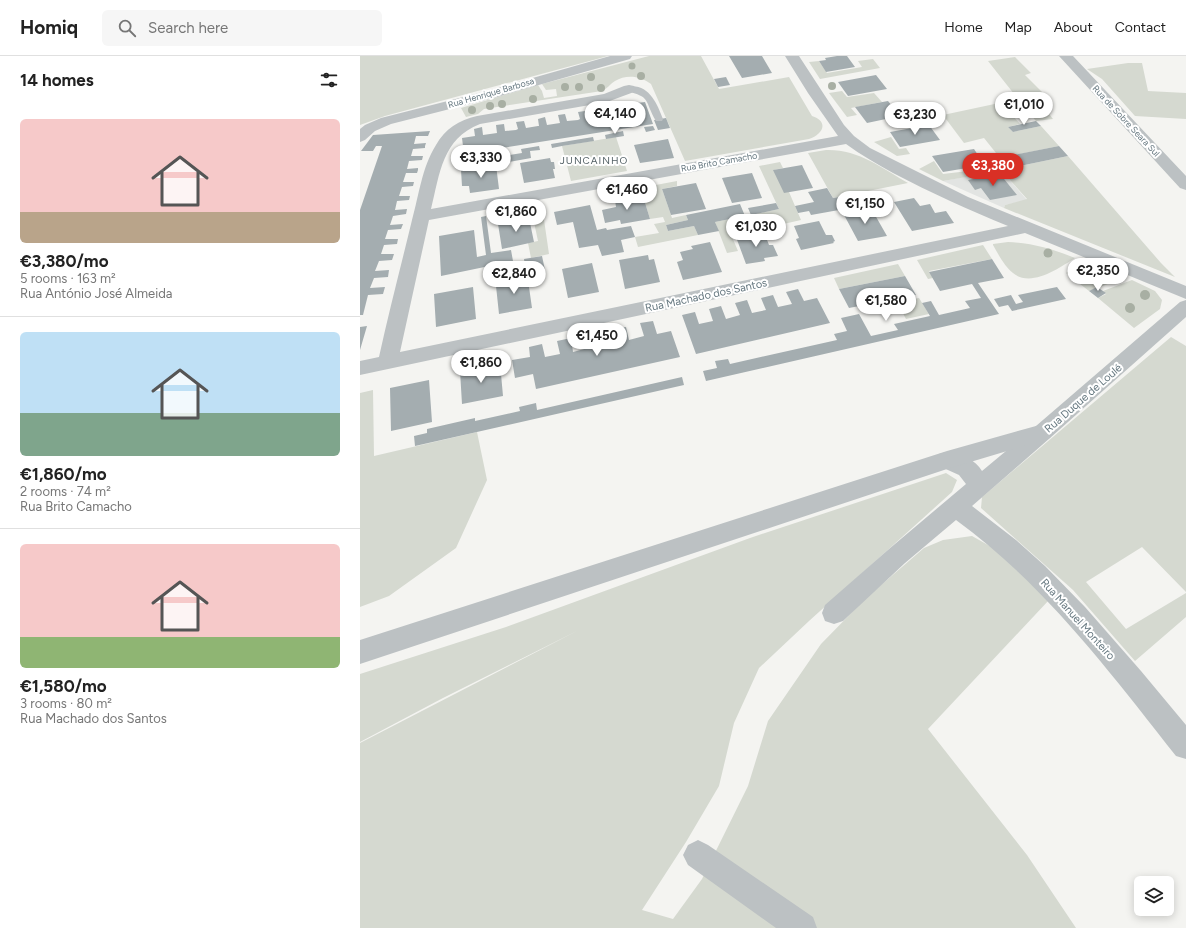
<!DOCTYPE html>
<html lang="en">
<head>
<meta charset="utf-8">
<style>
	body { margin:0; font-family:Figtree,sans-serif; background:#f6f6f6; color:#222; height:100vh; display:flex; flex-direction:column; font-size:15px; white-space:nowrap }
	* { box-sizing:border-box; margin:0 }
	p { font-size:13px; color:#767676 }
	.icon { flex:none; width:22px; height:22px; fill:none; stroke:currentColor; stroke-width:2; stroke-linecap:round; stroke-linejoin:round }
	.map { position:relative; flex:1; overflow:hidden }
	.details { display:flex; flex-direction:column; background:#fff; width:360px }
	.details>* { flex:none }
	.controls { position:absolute; left:774px; top:820px; display:grid; gap:8px }
	.controls a { display:grid; place-items:center; width:40px; height:40px; border-radius:6px; background:#fff; box-shadow:0 2px 10px #0003; font-size:20px }
	.price { position:absolute; translate:-50% -34px; padding:0 9px; border-radius:14px; background:#fff; color:#222; font-size:13px; line-height:26px; filter:drop-shadow(0 1px 2px #0008) }
	.price::after { content:''; position:absolute; left:50%; top:24px; width:12px; height:9px; margin-left:-6px; background:inherit; clip-path:polygon(0 0,100% 0,50% 100%) }
	.price.current { background:#d93025; color:#fff }
	ul { padding:0; list-style:none }
	li { display:grid; align-content:center; gap:8px; height:212px; padding:0 20px }
	li+li { border-top:1px solid #e0e0e0 }
	li span { display:grid; place-items:center; height:124px; border-radius:6px; color:#555 }
	li>.icon { margin-inline-start:auto }
	span .icon { width:72px; height:72px; fill:#fffc; stroke-width:1 }
	li b { font-size:17px }
	h2 { display:flex; justify-content:space-between; align-items:center; height:48px; padding:0 20px; font-size:17px }
	header { display:flex; align-items:center; gap:24px; box-sizing:border-box; height:56px; padding:0 20px; background:#fff; border-bottom:1px solid #e0e0e0 }
	header strong { font-size:19px }
	nav { display:flex; gap:22px; margin-inline-start:auto; font-size:14px }
	.search { width:280px; height:36px; background:#f6f6f6; display:flex; align-items:center; gap:10px; box-sizing:border-box; padding:0 14px; border-radius:6px; color:#767676; font-size:15px }
	main { display:flex; flex:1; min-height:0 }
	.map>svg:first-child { display:block }
	.built { fill:#e2e4e2 }
	.green { fill:#d5d9d0 }
	.building { fill:#a4adb0 }
	.lines { fill:none; stroke-linecap:round; stroke-linejoin:round }
	.service { fill:#bcc1c3; fill-rule:evenodd }
	.minor { fill:#bcc1c3; fill-rule:evenodd }
	.tertiary { fill:#bcc1c3; fill-rule:evenodd }
	.tree { fill:#a8afa3 }
	.labels { text-anchor:middle; stroke-width:4; stroke-linejoin:round; paint-order:stroke }
	.far-street-label { font-size:9px; fill:#667880; stroke:#fff }
	.far-neighbourhood-label { font-size:10px; letter-spacing:1px; fill:#536065; stroke:#fff }
	.street-label { font-size:11px; fill:#667880; stroke:#fff }
</style>
</head>
<body>
<header>
<strong>Homiq</strong>
<div class="search"><svg class="icon" aria-label="search" viewBox="0 0 24 24"><circle cx="10" cy="10" r="6"/><path d="M15 15l6 6"/></svg>Search here</div>
<nav><a>Home</a><a>Map</a><a>About</a><a>Contact</a></nav>
</header>
<main>
<section class="details">
<h2>14 homes<svg class="icon" aria-label="filters" viewBox="0 0 24 24"><path d="M4 7h16M4 17h16"/><circle cx="9" cy="7" r="2"/><circle cx="15" cy="17" r="2"/></svg></h2>
<ul>
<li><span style="background:linear-gradient(#f6c9c9 75%,#b9a48a 0)"><svg class="icon" aria-label="home" viewBox="0 0 24 24"><path d="M3 11l9-7 9 7M6 9v11h12V9"/></svg></span><div><b>€3,380/mo</b><p>5 rooms · 163 m²</p><p>Rua António José Almeida</p></div></li>
<li><span style="background:linear-gradient(#bfe0f5 65%,#7fa58c 0)"><svg class="icon" aria-label="home" viewBox="0 0 24 24"><path d="M3 11l9-7 9 7M6 9v11h12V9"/></svg></span><div><b>€1,860/mo</b><p>2 rooms · 74 m²</p><p>Rua Brito Camacho</p></div></li>
<li><span style="background:linear-gradient(#f6c9c9 75%,#8fb573 0)"><svg class="icon" aria-label="home" viewBox="0 0 24 24"><path d="M3 11l9-7 9 7M6 9v11h12V9"/></svg></span><div><b>€1,580/mo</b><p>3 rooms · 80 m²</p><p>Rua Machado dos Santos</p></div></li>
</ul>
</section>
<div class="map">
<svg width="826" height="872" viewBox="0 0 826 872">
	<rect width="100%" height="100%" fill="#f4f4f1"/>
	<path class="built" d="M 641,114 L 667,144 L 645,149 L 644,152 L 583,125 Z"/>
	<path class="green" d="M 0,0 L 248,0 L 25,60 L 0,69 Z
		M 289,0 L 341,0 L 359,33 L 429,21 L 452,60 C 470,66 462,79 449,83 L 325,105 L 291,28 C 281,20 266,18 255,25 C 250,28 247,33 242,35 L 124,53 L 118,58 L 106,61 L 101,52 L 178,29 L 182,35 L 184,42 L 197,40 L 196,33 L 186,34 L 182,28 Z
		M 655,1 L 671,17 L 665,19 L 685,39 L 676,41 L 693,63 L 676,65 L 669,57 L 654,61 L 660,68 L 648,71 L 653,76 L 681,70 L 699,90 L 640,102 L 624,82 L 604,87 L 583,59 L 658,43 L 628,5 Z
		M 513,3 L 520,12 L 460,23 L 449,6 L 459,5 L 467,17 L 502,11 L 498,5 Z
		M 768,7 L 782,7 L 788,35 L 826,37 L 826,63 L 775,60 L 742,23 L 727,13 Z
		M 482,35 L 487,41 L 514,37 L 522,46 L 491,52 L 497,59 L 487,61 L 469,37 Z
		M 256,81 L 267,115 L 211,125 L 202,90 Z
		M 531,81 L 539,93 L 546,92 L 550,98 L 537,100 L 514,86 Z
		M 466,94 C 498,93 522,112 548,127 L 473,142 L 448,97 Z
		M 708,100 L 801,207 L 815,221 L 644,152 L 645,149 L 667,143 L 641,114 Z
		M 574,105 L 583,118 L 608,115 L 612,120 L 583,125 L 559,113 Z
		M 420,106 L 423,112 L 414,114 L 429,136 L 441,164 L 419,169 L 415,161 L 367,169 L 378,195 L 367,197 L 355,166 L 419,153 L 399,110 Z
		M 317,125 L 317,130 L 302,133 L 312,162 L 326,159 L 328,164 L 306,169 L 308,175 L 334,170 L 338,179 L 278,191 L 275,181 L 299,177 L 294,168 L 305,166 L 303,161 L 290,163 L 283,140 L 255,144 L 253,137 Z
		M 182,150 L 189,198 L 171,202 L 168,187 L 178,185 L 171,152 Z
		M 167,153 L 169,162 L 138,168 L 138,158 Z
		M 648,186 C 672,187 693,193 715,202 C 699,212 671,232 653,217 C 645,211 638,198 633,189 L 633,188 Z
		M 623,189 L 632,203 L 569,215 L 573,222 L 568,223 L 557,204 Z
		M 723,205 L 764,222 L 729,235 L 706,217 Z
		M 538,208 L 545,220 L 479,233 L 474,222 Z
		M 772,224 L 795,235 L 802,244 L 800,253 L 774,272 L 738,242 L 746,238 L 743,235 Z
		M 559,242 L 569,258 L 546,263 L 537,246 Z
		M 811,281 L 826,290 L 826,536 L 782,491 L 726,526 L 766,573 L 826,537 L 826,561 L 775,605 L 713,534 L 621,452 L 622,441 Z
		M 13,334 L 14,400 L 117,376 L 127,424 L 96,492 L 29,540 L 0,551 L 0,337 Z
		M 586,417 L 597,424 L 592,436 L 449,565 L 399,612 L 374,667 L 359,730 L 326,786 L 282,854 L 313,863 L 342,823 L 388,730 L 408,665 L 461,588 L 506,542 L 564,492 L 583,484 L 612,480 L 644,498 L 689,544 L 568,673 L 667,799 L 716,872 L 0,872 L 0,687 L 217,575 L 83,642 L 0,686 L 0,618 L 146,571 L 390,482 Z"/>
	<path class="building" d="M 369,0 L 402,0 L 412,17 L 382,22 Z
		M 477,0 L 487,0 L 495,11 L 466,16 L 459,5 L 466,4 L 465,2 Z
		M 516,19 L 527,33 L 488,40 L 478,26 Z
		M 366,21 L 370,29 L 358,31 L 354,23 Z
		M 528,45 L 540,60 L 507,67 L 495,51 Z
		M 285,46 L 293,68 L 104,98 L 102,82 L 115,80 L 114,73 L 122,71 L 123,79 L 137,77 L 136,69 L 144,68 L 145,75 L 156,74 L 158,73 L 156,66 L 164,65 L 166,72 L 178,70 L 179,70 L 178,63 L 185,61 L 187,69 L 200,67 L 198,59 L 205,58 L 207,65 L 218,64 L 220,63 L 218,56 L 225,55 L 228,62 L 240,60 L 238,53 L 245,52 L 248,59 L 260,57 L 258,50 L 265,49 L 268,56 L 280,54 L 277,47 Z
		M 306,62 L 310,72 L 298,74 L 294,64 Z
		M 676,65 L 681,70 L 653,76 L 648,71 Z
		M 569,69 L 580,84 L 540,91 L 530,76 Z
		M 293,70 L 295,74 L 286,76 L 284,71 Z
		M 70,75 L 68,80 L 56,80 L 54,88 L 66,87 L 65,90 L 65,92 L 53,93 L 51,100 L 63,100 L 62,104 L 49,105 L 47,113 L 58,112 L 58,114 L 57,117 L 46,117 L 43,126 L 54,126 L 53,130 L 42,131 L 39,140 L 50,140 L 49,144 L 37,145 L 35,154 L 47,153 L 46,158 L 33,160 L 30,169 L 43,168 L 41,173 L 28,174 L 25,183 L 38,183 L 37,188 L 24,189 L 21,198 L 34,198 L 32,204 L 19,205 L 15,215 L 29,214 L 28,221 L 14,222 L 10,232 L 25,231 L 23,238 L 8,239 L 3,259 L 0,259 L 0,154 L 22,90 L 16,90 L 13,95 L 1,95 L 13,79 Z
		M 263,75 L 264,80 L 246,83 L 245,79 Z
		M 233,81 L 234,85 L 202,90 L 192,92 L 191,88 Z
		M 308,83 L 314,102 L 280,107 L 274,89 Z
		M 179,90 L 180,94 L 170,95 L 171,102 L 149,106 L 149,109 L 140,111 L 140,107 L 132,108 L 131,102 L 119,104 L 119,101 L 135,98 L 136,101 L 162,97 L 161,93 Z
		M 699,90 L 708,100 L 612,120 L 607,112 L 583,116 L 572,100 L 614,93 L 622,105 Z
		M 190,102 L 191,106 L 194,106 L 195,113 L 193,113 L 195,122 L 164,127 L 160,107 Z
		M 136,109 L 139,133 L 110,137 L 109,130 L 102,130 L 101,114 Z
		M 442,109 L 453,132 L 424,137 L 413,114 Z
		M 392,117 L 402,142 L 372,147 L 362,122 Z
		M 640,118 L 657,139 L 630,144 L 621,132 L 615,134 L 608,124 Z
		M 336,127 L 346,153 L 311,159 L 302,133 Z
		M 467,132 L 473,142 L 498,138 L 501,142 L 486,145 L 490,152 L 451,159 L 449,155 L 438,157 L 435,150 L 454,146 L 448,136 Z
		M 283,140 L 290,163 L 261,168 L 260,164 L 245,167 L 242,154 L 256,151 L 255,144 Z
		M 554,142 L 560,150 L 570,148 L 575,157 L 586,155 L 594,167 L 552,175 L 534,146 Z
		M 416,147 L 419,153 L 391,159 L 388,152 Z
		M 380,148 L 385,160 L 355,166 L 359,175 L 338,179 L 334,170 L 308,175 L 306,169 L 328,164 L 326,159 Z
		M 230,149 L 237,174 L 246,172 L 247,174 L 271,170 L 275,181 L 261,184 L 264,196 L 242,200 L 238,189 L 219,192 L 213,166 L 197,169 L 194,156 Z
		M 511,152 L 527,180 L 498,185 L 483,157 Z
		M 126,160 L 131,197 L 151,194 L 153,205 L 81,220 L 79,180 L 114,174 L 117,201 L 126,199 L 121,161 Z
		M 169,162 L 174,186 L 142,193 L 138,168 Z
		M 459,165 L 466,179 L 472,179 L 475,185 L 473,186 L 474,187 L 441,194 L 436,183 L 439,182 L 434,170 Z
		M 404,176 L 409,189 L 413,189 L 418,200 L 404,202 L 405,205 L 386,208 L 376,181 Z
		M 350,186 L 362,216 L 323,224 L 317,206 L 323,204 L 320,196 L 333,193 L 331,190 Z
		M 288,199 L 289,204 L 294,203 L 300,226 L 265,233 L 259,204 Z
		M 182,200 L 185,214 L 175,216 L 174,209 L 165,210 L 164,203 Z
		M 632,203 L 644,222 L 618,227 L 639,258 L 346,325 L 343,315 L 357,312 L 355,305 L 368,303 L 370,308 L 477,284 L 474,278 L 487,275 L 481,262 L 499,258 L 511,280 L 538,274 L 534,268 L 570,260 L 562,247 L 571,245 L 579,259 L 610,252 L 605,245 L 621,242 L 612,228 L 580,235 L 569,216 Z
		M 232,207 L 239,236 L 208,242 L 202,213 Z
		M 167,217 L 172,252 L 139,258 L 136,230 L 150,227 L 149,220 Z
		M 545,220 L 556,239 L 489,252 L 479,233 Z
		M 113,231 L 116,263 L 76,271 L 74,238 Z
		M 697,231 L 706,243 L 652,255 L 648,249 L 639,251 L 634,243 L 651,239 L 656,248 L 663,246 L 658,239 Z
		M 737,231 L 746,237 L 738,242 L 729,235 Z
		M 438,233 L 444,245 L 457,242 L 470,267 L 336,298 L 322,259 L 335,256 L 339,268 L 353,265 L 349,253 L 361,250 L 366,263 L 380,259 L 375,247 L 387,244 L 392,257 L 406,254 L 401,242 L 413,239 L 418,251 L 432,248 L 426,236 Z
		M 293,265 L 297,278 L 311,275 L 320,301 L 176,333 L 173,318 L 155,322 L 152,304 L 170,301 L 169,291 L 182,288 L 185,301 L 200,298 L 197,285 L 211,282 L 213,296 L 228,292 L 225,279 L 238,276 L 242,289 L 256,286 L 253,273 L 266,271 L 269,284 L 284,280 L 280,267 Z
		M 7,270 L 0,294 L 0,271 Z
		M 140,307 L 143,340 L 102,348 L 100,315 Z
		M 322,321 L 324,329 L 55,390 L 54,380 L 67,377 L 67,373 L 115,362 L 115,365 L 160,355 L 159,351 L 176,347 L 177,354 Z
		M 69,324 L 72,366 L 31,375 L 30,332 Z"/>
	<g class="lines">
		<path class="service" d="M 266,31 C 288,26 297,47 303,63 L 302,65 L 296,65 C 284,45 292,41 266,35 L 265,33 Z"/>
		<path class="minor" d="M 250,0 L 272,0 L 270,3 L 137,41 L 31,68 L 15,75 L 5,84 L 0,86 L 0,73 L 5,69 L 21,62 L 127,35 Z
			M 425,0 L 439,0 L 484,69 L 494,80 L 510,92 L 608,141 L 826,230 L 826,243 L 665,177 L 0,319 L 0,305 L 19,301 C 29,255 41,210 52,164 C 59,139 62,111 76,89 C 85,73 99,64 117,60 L 244,38 L 264,30 L 269,29 L 274,30 L 276,33 L 274,36 L 247,46 L 120,68 C 82,83 80,117 71,153 L 478,80 L 448,37 ZM 486,88 C 501,99 517,108 533,117 C 571,137 609,154 648,170 L 40,296 L 69,164 Z
			M 699,0 L 713,0 L 826,120 L 826,134 L 820,132 Z
			M 683,368 L 690,370 L 693,376 L 690,382 L 612,450 L 656,484 L 685,510 L 725,551 L 781,615 L 826,669 L 826,703 L 816,700 C 749,615 684,528 596,464 L 545,507 L 483,565 L 474,568 L 465,565 L 462,557 L 465,549 L 529,493 L 606,428 L 599,419 L 579,410 L 576,404 L 579,398 C 594,393 614,402 622,415 L 676,370 Z
			M 338,784 L 348,789 L 453,861 L 457,872 L 416,872 L 328,809 L 323,799 L 328,789 Z"/>
		<path class="tertiary" d="M 826,244 L 826,261 L 690,382 L 587,413 L 0,608 L 0,584 L 587,395 L 676,370 L 820,246 Z"/>
	</g>
	<g class="tree">
		<circle cx="272" cy="10" r="3.5"/>
		<circle cx="281" cy="20" r="4"/>
		<circle cx="231" cy="21" r="4"/>
		<circle cx="472" cy="30" r="4"/>
		<circle cx="205" cy="31" r="4"/>
		<circle cx="219" cy="31" r="4"/>
		<circle cx="241" cy="32" r="4"/>
		<circle cx="173" cy="43" r="4"/>
		<circle cx="142" cy="48" r="4"/>
		<circle cx="130" cy="50" r="4"/>
		<circle cx="112" cy="54" r="4"/>
		<circle cx="688" cy="197" r="4.5"/>
		<circle cx="739" cy="219" r="5"/>
		<circle cx="785" cy="239" r="5"/>
		<circle cx="770" cy="252" r="5"/>
	</g>
	<g class="labels">
		<g class="far-street-label">
			<text transform="translate(131 37) rotate(-16)" y="3">Rua Henrique Barbosa</text>
			<text transform="translate(766 65) rotate(47)" y="3">Rua de Sobre Seara Sul</text>
			<text transform="translate(359 106) rotate(-10)" y="3">Rua Brito Camacho</text>
		</g>
		<g class="far-neighbourhood-label">
			<text x="234" y="108">JUNCAINHO</text>
		</g>
		<g class="street-label">
			<text transform="translate(346 239) rotate(-12)" y="4">Rua Machado dos Santos</text>
			<text transform="translate(723 342) rotate(-41)" y="4">Rua Duque de Loulé</text>
			<text transform="translate(718 563) rotate(48)" y="4">Rua Manuel Monteiro</text>
		</g>
	</g>
</svg>
<div class="controls">
<a><svg class="icon" aria-label="layers" viewBox="0 0 24 24"><path d="M12 4l9 5-9 5-9-5zM3 14l9 5 9-5"/></svg></a>
</div>
<b class="price" style="left:664px;top:70px">€1,010</b>
<b class="price" style="left:255px;top:79px">€4,140</b>
<b class="price" style="left:555px;top:80px">€3,230</b>
<b class="price" style="left:121px;top:123px">€3,330</b>
<b class="price current" style="left:633px;top:131px">€3,380</b>
<b class="price" style="left:267px;top:155px">€1,460</b>
<b class="price" style="left:505px;top:169px">€1,150</b>
<b class="price" style="left:156px;top:177px">€1,860</b>
<b class="price" style="left:396px;top:192px">€1,030</b>
<b class="price" style="left:738px;top:236px">€2,350</b>
<b class="price" style="left:154px;top:239px">€2,840</b>
<b class="price" style="left:526px;top:266px">€1,580</b>
<b class="price" style="left:237px;top:301px">€1,450</b>
<b class="price" style="left:121px;top:328px">€1,860</b>
</div>
</main>
</body>
</html>
